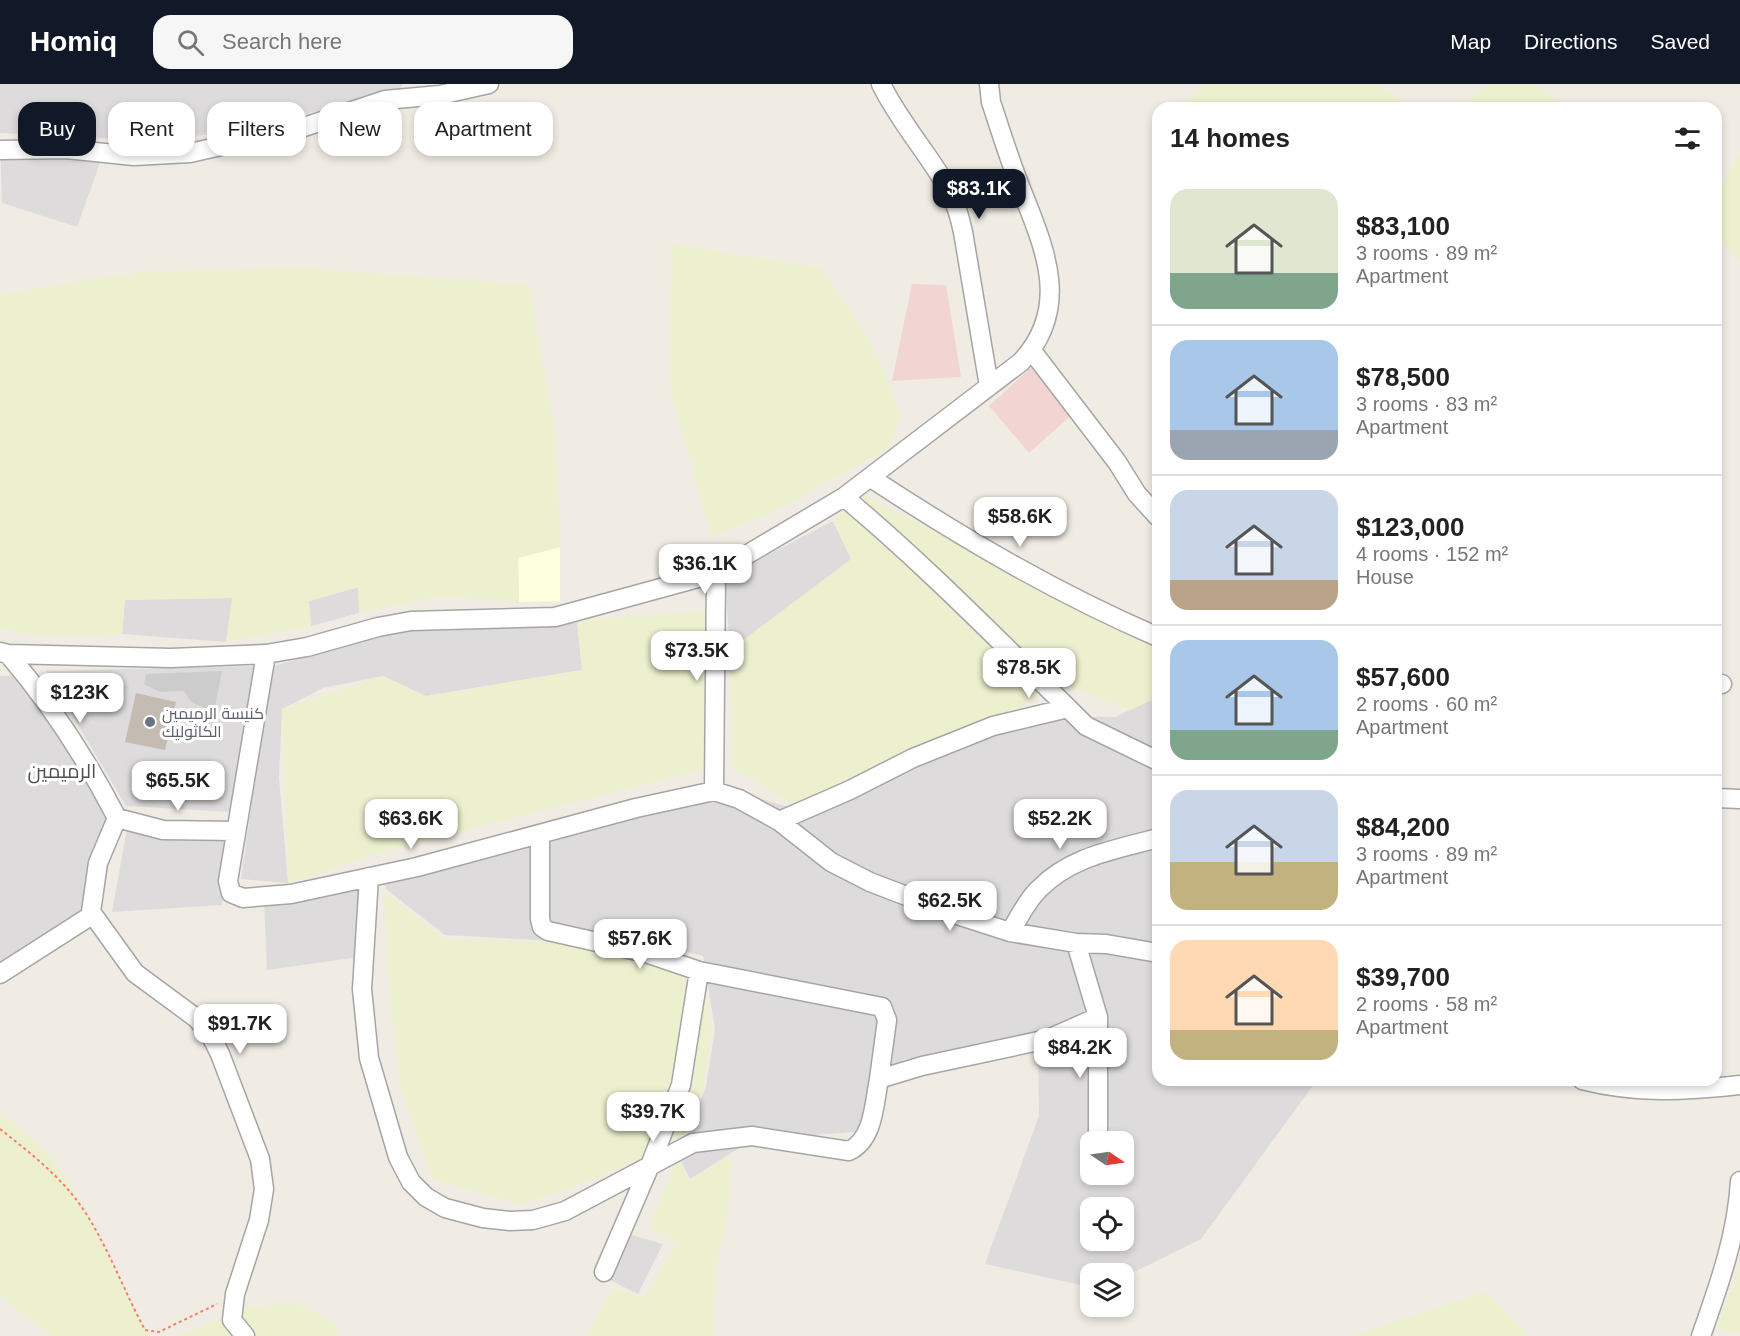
<!DOCTYPE html>
<html lang="en">
<head>
<meta charset="utf-8">
<style>
	body { margin:0; font-family:Arial,Cairo,sans-serif; background:#f6f6f6; color:#222; height:100vh; display:flex; flex-direction:column; font-size:22px; white-space:nowrap }
	* { box-sizing:border-box; margin:0 }
	p { font-size:20px; color:#767676 }
	.icon { flex:none; width:33px; height:33px; fill:none; stroke:currentColor; stroke-width:2; stroke-linecap:round; stroke-linejoin:round }
	.map { position:relative; flex:1; overflow:hidden }
	.drawer { position:absolute; left:1152px; top:18px; width:570px; height:984px; display:flex; flex-direction:column; background:#fff; border-radius:18px; box-shadow:0 3px 9px #0003 }
	.drawer>* { flex:none }
	.top-card { position:absolute; left:18px; top:18px; width:570px; height:54px; display:flex; gap:12px }
	.needle { width:39px; rotate:103deg }
	.fabs { position:absolute; left:1080px; top:1047px; display:grid; gap:12px }
	.fabs a { display:grid; place-items:center; width:54px; height:54px; border-radius:12px; background:#fff; box-shadow:0 3px 9px #0003; font-size:30px }
	.price { position:absolute; translate:-50% -51px; padding:0 14px; border-radius:12px; background:#fff; color:#222; font-size:20px; line-height:39px; filter:drop-shadow(0 2px 3px #0008) }
	.price::after { content:''; position:absolute; left:50%; top:36px; width:18px; height:14px; margin-left:-9px; background:inherit; clip-path:polygon(0 0,100% 0,50% 100%) }
	.price.current { background:#111827; color:#fff }
	ul { padding:0; list-style:none }
	li { display:flex; align-items:center; gap:18px; height:150px; padding:0 18px }
	li+li { border-top:2px solid #e0e0e0 }
	li span { display:grid; place-items:center; flex:none; width:168px; height:120px; border-radius:18px; color:#555 }
	li>.icon { margin-inline-start:auto }
	span .icon { width:72px; height:72px; fill:#fffc; stroke-width:1 }
	li b { font-size:26px }
	h2 { display:flex; justify-content:space-between; align-items:center; height:72px; padding:0 18px; font-size:26px }
	.tag { padding:0 21px; border-radius:18px; background:#fff; box-shadow:0 3px 9px #0003; font-size:21px; line-height:54px }
	.tag.current { background:#111827; color:#fff }
	header { display:flex; align-items:center; gap:36px; box-sizing:border-box; height:84px; padding:0 30px; background:#111827; color:#fff }
	header strong { font-size:28px }
	nav { display:flex; gap:33px; margin-inline-start:auto; font-size:21px }
	.search { width:420px; height:54px; background:#f6f6f6; display:flex; align-items:center; gap:15px; box-sizing:border-box; padding:0 21px; border-radius:18px; color:#767676; font-size:22px }
	.map>svg:first-child { display:block }
	.residential { fill:#dddbdb; fill-rule:evenodd }
	.commercial { fill:#f2d4d2 }
	.education { fill:#feffde }
	.religious { fill:#ccc }
	.farmland { fill:#edf0ce }
	.building { fill:#c4bcb3 }
	.lines { fill:none; stroke-linecap:round; stroke-linejoin:round }
	.minor-casing { stroke:#a5a5a5; stroke-width:21 }
	.path { stroke:#ff7b66; stroke-width:2; stroke-dasharray:3 3; stroke-linecap:butt }
	.minor { stroke:#fff; stroke-width:18 }
	.worship-dot { fill:#6b7280; stroke:#fff; stroke-width:2 }
	.labels { text-anchor:middle; stroke-width:6; stroke-linejoin:round; paint-order:stroke }
	.worship-label { font-size:16px; fill:#5b616d; stroke:#fff; text-anchor:start }
	.quarter-label { font-size:20px; fill:#515151; stroke:#fff }
</style>
</head>
<body>
<header>
<strong>Homiq</strong>
<div class="search"><svg class="icon" aria-label="search" viewBox="0 0 24 24"><circle cx="10" cy="10" r="6"/><path d="M15 15l6 6"/></svg>Search here</div>
<nav><a>Map</a><a>Directions</a><a>Saved</a></nav>
</header>
<div class="map">
<svg width="1740" height="1252" viewBox="0 0 1740 1252">
	<rect width="100%" height="100%" fill="#f0ece4"/>
	<path class="residential" d="M 0,0 L 402,0 L 401,7 L 242,45 L 162,57 L 0,49 Z
		M 0,57 L 106,62 L 77,143 L 2,119 Z
		M 833,437 L 852,475 L 730,566 L 725,493 Z
		M 359,503 L 359,529 L 311,542 L 309,517 Z
		M 233,514 L 226,558 L 122,550 L 125,516 Z
		M 577,537 L 582,586 L 426,612 L 383,592 L 323,604 L 282,625 L 279,694 L 288,799 L 241,795 L 271,583 L 394,547 Z
		M 257,582 L 232,728 L 126,722 L 46,587 Z
		M 22,591 L 113,723 L 94,827 L 0,885 L 0,592 Z
		M 1158,613 L 1158,996 L 1317,996 L 1201,1155 L 1124,1193 L 1124,1190 L 1090,1190 L 1090,1203 L 985,1180 L 1039,1032 L 1038,950 L 902,976 L 867,1047 L 752,1056 L 690,1095 L 679,1073 L 706,1003 L 715,945 L 703,872 L 649,858 L 555,857 L 445,851 L 386,805 L 384,796 L 739,708 L 804,728 L 1019,632 L 1115,633 ZM 1090,1058 L 1124,1058 L 1124,1090 L 1090,1090 ZM 1090,1124 L 1124,1124 L 1124,1156 L 1090,1156 Z
		M 129,734 L 233,745 L 222,821 L 112,828 Z
		M 377,798 L 373,871 L 267,886 L 264,818 Z
		M 628,1150 L 663,1160 L 638,1210 L 606,1194 Z"/>
	<path class="commercial" d="M 912,200 L 946,201 L 961,293 L 892,297 Z
		M 1037,278 L 1075,328 L 1029,369 L 989,322 Z"/>
	<path class="education" d="M 560,463 L 560,517 L 519,518 L 518,474 Z"/>
	<path class="religious" d="M 222,587 L 214,627 L 192,619 L 184,607 L 160,608 L 144,600 L 146,590 Z"/>
	<path class="farmland" d="M 1207,0 L 1377,0 L 1413,24 L 1190,24 L 1186,16 Z
		M 1489,0 L 1535,0 L 1567,24 L 1458,24 Z
		M 1740,70 L 1740,177 L 1716,148 L 1716,111 Z
		M 671,160 L 821,184 L 857,236 L 881,279 L 900,333 L 889,364 L 777,426 L 711,453 L 669,300 Z
		M 304,184 L 529,201 L 556,354 L 560,463 L 518,474 L 519,518 L 439,512 L 359,529 L 358,503 L 309,517 L 311,542 L 226,558 L 232,514 L 125,516 L 122,550 L 42,553 L 0,544 L 0,210 L 146,187 Z
		M 857,408 L 1158,556 L 1158,613 L 1130,626 L 1062,600 L 974,646 L 804,728 L 733,683 L 730,566 L 851,475 L 833,437 Z
		M 727,525 L 715,682 L 379,769 L 288,799 L 282,625 L 383,592 L 426,612 L 582,586 L 577,537 Z
		M 384,808 L 445,855 L 646,861 L 701,875 L 711,947 L 703,1003 L 689,1046 L 641,1074 L 574,1103 L 520,1120 L 433,1095 L 401,1005 L 389,902 Z
		M 0,1028 L 50,1071 L 87,1128 L 128,1213 L 151,1252 L 52,1252 L 0,1212 Z
		M 731,1071 L 729,1117 L 715,1193 L 714,1250 L 717,1252 L 587,1252 L 612,1204 L 644,1214 L 676,1159 L 649,1144 L 677,1075 L 689,1097 Z
		M 1740,1180 L 1740,1249 L 1717,1245 Z
		M 1486,1208 L 1529,1252 L 1350,1252 Z
		M 295,1219 L 335,1239 L 338,1252 L 179,1252 L 241,1225 Z"/>
	<path class="building" d="M 136,609 L 176,618 L 165,666 L 125,658 Z"/>
	<g class="lines">
		<defs>
			<path id="minor" d="M 881,0 C 900,39 929,70 950,108 C 956,120 960,134 963,148 L 989,302
				M 0,66 L 66,65 L 134,72 L 190,69 L 301,44 L 385,16 L 440,11 L 489,0
				M 1032,267 L 1117,378 L 1137,410 L 1158,433
				M 871,394 C 964,455 1056,509 1158,553
				M 0,568 L 8,570 L 171,574 L 266,570 L 307,563 L 378,543 L 411,537 L 555,533 L 716,489 L 844,413 L 1021,278 C 1074,221 1042,159 1018,97 C 1008,71 1000,45 991,18 L 989,0
				M 8,570 C 49,618 88,678 117,734 L 163,746 L 236,747
				M 266,570 L 228,797 L 231,809 L 243,814 L 291,810 L 417,783 L 636,724 L 714,707 L 739,715 L 779,737 L 831,778 L 870,798 L 951,829 L 1010,848 L 1076,859 L 1106,860 L 1158,869
				M 1716,599 L 1722,600
				M 1068,624 L 1086,642 L 1158,677
				M 714,707 L 716,489
				M 1716,714 L 1740,715
				M 117,734 L 98,779 L 91,828 L 135,889 L 196,934 L 209,948 L 220,970 L 260,1075 L 264,1105 L 259,1136 L 235,1210 L 232,1236 L 245,1252
				M 779,737 L 850,706 L 913,674 L 993,642 L 1068,624 C 994,552 923,479 844,413
				M 540,751 L 540,835 L 542,843 L 548,847 L 646,869 L 699,887 L 681,1001 L 651,1079 L 604,1188
				M 369,793 L 362,905 L 369,974 L 398,1073 L 411,1098 L 426,1113 L 445,1124 L 483,1134 L 510,1137 L 533,1136 L 565,1127 L 693,1059 L 752,1052 L 849,1067 C 874,1055 874,1020 879,995 L 922,982 L 1048,955 L 1098,933 L 1076,859
				M 1010,848 C 1019,834 1027,816 1039,805 C 1071,772 1115,766 1158,754
				M 699,887 L 882,923 L 887,936 L 879,995
				M 0,890 L 92,831
				M 1098,933 L 1098,1058
				M 1582,996 C 1637,1010 1685,1007 1740,1001
				M 1701,1252 C 1719,1201 1737,1151 1740,1097"/>
		</defs>
		<use href="#minor" class="minor-casing"/>
		<path class="path" d="M 0,1045 C 29,1068 59,1091 81,1122 C 107,1160 123,1205 145,1246 L 159,1248 L 217,1220"/>
		<use href="#minor" class="minor"/>
	</g>
	<circle class="worship-dot" cx="150" cy="638" r="6"/>
	<g class="labels">
		<g class="worship-label">
			<text x="162" y="635">كنيسة الرميمين<tspan x="162" dy="18">الكاثوليك</tspan></text>
		</g>
		<g class="quarter-label">
			<text x="62" y="694">الرميمين</text>
		</g>
	</g>
</svg>
<div class="fabs">
<a><svg class="needle" viewBox="-14 -14 28 28"><path d="M0-13l5 13h-10z" fill="#e53935"/><path d="M0 13l5-13h-10z" fill="#767676"/></svg></a>
<a><svg class="icon" aria-label="locate" viewBox="0 0 24 24"><circle cx="12" cy="12" r="6"/><path d="M12 2v4M12 18v4M2 12h4M18 12h4"/></svg></a>
<a><svg class="icon" aria-label="layers" viewBox="0 0 24 24"><path d="M12 4l9 5-9 5-9-5zM3 14l9 5 9-5"/></svg></a>
</div>
<b class="price current" style="left:979px;top:136px">$83.1K</b>
<b class="price" style="left:1020px;top:464px">$58.6K</b>
<b class="price" style="left:705px;top:511px">$36.1K</b>
<b class="price" style="left:697px;top:598px">$73.5K</b>
<b class="price" style="left:1029px;top:615px">$78.5K</b>
<b class="price" style="left:80px;top:640px">$123K</b>
<b class="price" style="left:178px;top:728px">$65.5K</b>
<b class="price" style="left:411px;top:766px">$63.6K</b>
<b class="price" style="left:1060px;top:766px">$52.2K</b>
<b class="price" style="left:950px;top:848px">$62.5K</b>
<b class="price" style="left:640px;top:886px">$57.6K</b>
<b class="price" style="left:240px;top:971px">$91.7K</b>
<b class="price" style="left:1080px;top:995px">$84.2K</b>
<b class="price" style="left:653px;top:1059px">$39.7K</b>
<div class="top-card">
<a class="tag current">Buy</a>
<a class="tag">Rent</a>
<a class="tag">Filters</a>
<a class="tag">New</a>
<a class="tag">Apartment</a>
</div>
<section class="drawer">
<h2>14 homes<svg class="icon" aria-label="filters" viewBox="0 0 24 24"><path d="M4 7h16M4 17h16"/><circle cx="9" cy="7" r="2"/><circle cx="15" cy="17" r="2"/></svg></h2>
<ul>
<li><span style="background:linear-gradient(#dfe7d0 70%,#7fa58c 0)"><svg class="icon" aria-label="home" viewBox="0 0 24 24"><path d="M3 11l9-7 9 7M6 9v11h12V9"/></svg></span><div><b>$83,100</b><p>3 rooms · 89 m²</p><p>Apartment</p></div></li>
<li><span style="background:linear-gradient(#a9c7e8 75%,#9aa5b1 0)"><svg class="icon" aria-label="home" viewBox="0 0 24 24"><path d="M3 11l9-7 9 7M6 9v11h12V9"/></svg></span><div><b>$78,500</b><p>3 rooms · 83 m²</p><p>Apartment</p></div></li>
<li><span style="background:linear-gradient(#c9d6e8 75%,#b9a48a 0)"><svg class="icon" aria-label="home" viewBox="0 0 24 24"><path d="M3 11l9-7 9 7M6 9v11h12V9"/></svg></span><div><b>$123,000</b><p>4 rooms · 152 m²</p><p>House</p></div></li>
<li><span style="background:linear-gradient(#a9c7e8 75%,#7fa58c 0)"><svg class="icon" aria-label="home" viewBox="0 0 24 24"><path d="M3 11l9-7 9 7M6 9v11h12V9"/></svg></span><div><b>$57,600</b><p>2 rooms · 60 m²</p><p>Apartment</p></div></li>
<li><span style="background:linear-gradient(#c9d6e8 60%,#c2b280 0)"><svg class="icon" aria-label="home" viewBox="0 0 24 24"><path d="M3 11l9-7 9 7M6 9v11h12V9"/></svg></span><div><b>$84,200</b><p>3 rooms · 89 m²</p><p>Apartment</p></div></li>
<li><span style="background:linear-gradient(#ffd9b3 75%,#c2b280 0)"><svg class="icon" aria-label="home" viewBox="0 0 24 24"><path d="M3 11l9-7 9 7M6 9v11h12V9"/></svg></span><div><b>$39,700</b><p>2 rooms · 58 m²</p><p>Apartment</p></div></li>
</ul>
</section>
</div>
</body>
</html>
